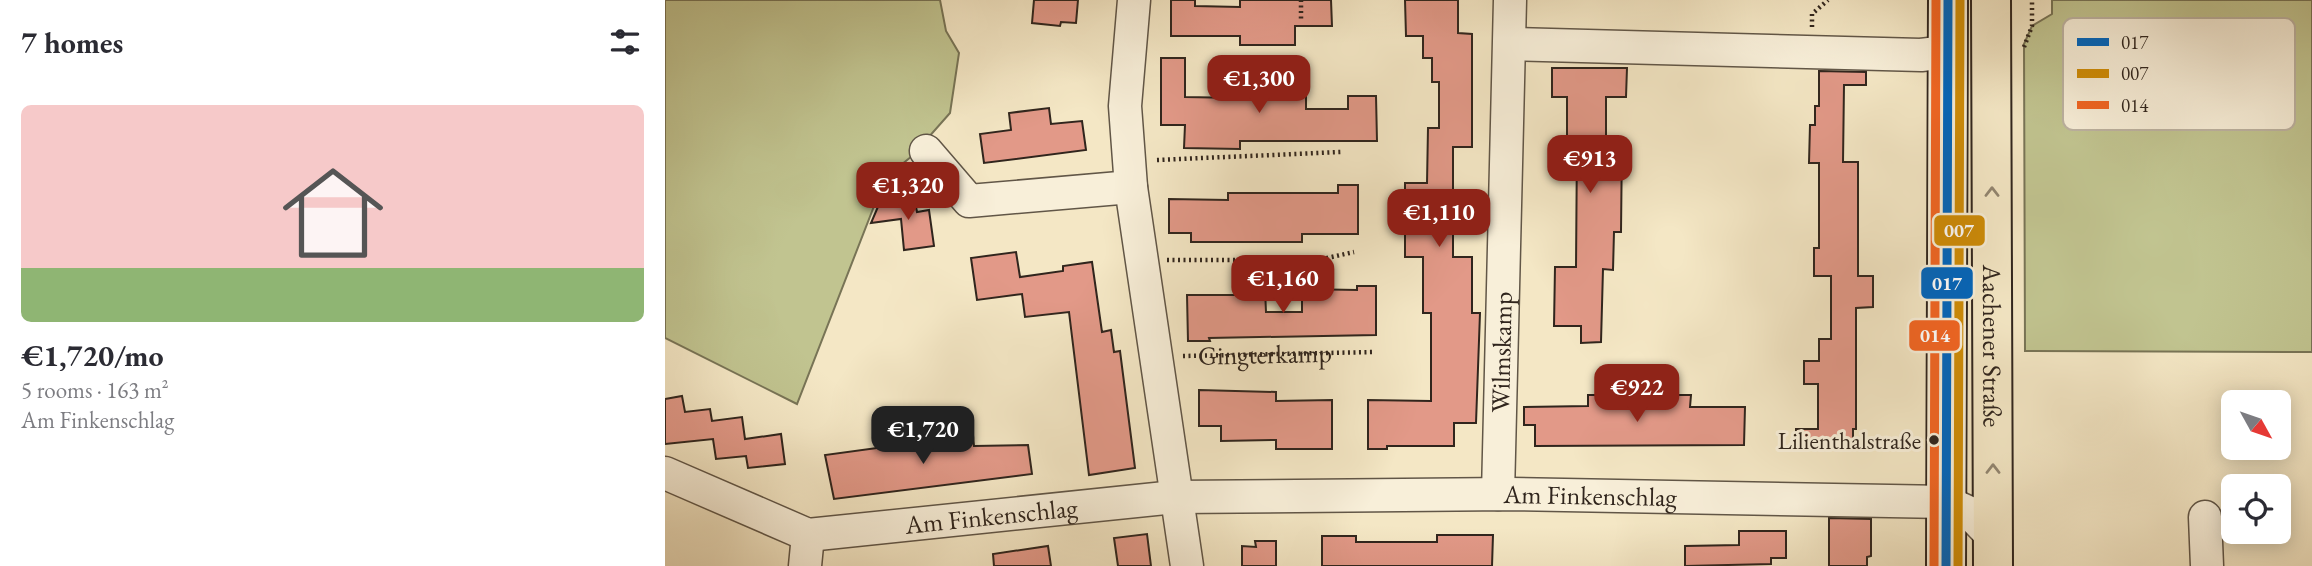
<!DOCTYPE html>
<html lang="en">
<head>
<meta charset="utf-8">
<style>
	body { margin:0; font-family:"EB Garamond",serif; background:#f7f7f7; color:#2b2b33; height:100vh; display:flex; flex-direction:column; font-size:26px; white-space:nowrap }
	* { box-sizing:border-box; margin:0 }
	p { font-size:23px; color:#7c7c81 }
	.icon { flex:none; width:38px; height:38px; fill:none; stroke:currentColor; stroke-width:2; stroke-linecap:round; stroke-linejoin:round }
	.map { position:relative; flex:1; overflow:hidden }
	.sheet { display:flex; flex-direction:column; background:#fff; width:665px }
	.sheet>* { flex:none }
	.needle { width:46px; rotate:130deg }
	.buttons { position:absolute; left:1556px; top:390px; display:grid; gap:14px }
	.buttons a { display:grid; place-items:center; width:70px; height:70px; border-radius:10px; background:#fff; box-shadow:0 4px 18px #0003; font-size:35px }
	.price { position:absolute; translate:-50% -60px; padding:0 16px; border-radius:14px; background:#8f2418; color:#fff; font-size:23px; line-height:46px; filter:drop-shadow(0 2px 4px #0008) }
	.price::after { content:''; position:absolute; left:50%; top:42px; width:21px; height:16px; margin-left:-10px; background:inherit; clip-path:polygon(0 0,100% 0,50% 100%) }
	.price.active { background:#222; color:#fff }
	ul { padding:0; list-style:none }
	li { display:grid; align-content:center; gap:14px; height:371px; padding:0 21px }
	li+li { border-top:2px solid #e1e1e2 }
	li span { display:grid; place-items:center; height:217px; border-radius:10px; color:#555 }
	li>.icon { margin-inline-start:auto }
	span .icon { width:126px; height:126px; fill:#fffc; stroke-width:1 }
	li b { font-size:30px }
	h2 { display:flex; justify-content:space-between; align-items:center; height:84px; padding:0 21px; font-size:30px }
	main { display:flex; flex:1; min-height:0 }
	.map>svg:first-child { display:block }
	.green { fill:#c1c490; stroke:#787456; stroke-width:2 }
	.building { fill:#e29988; stroke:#30251d; stroke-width:2 }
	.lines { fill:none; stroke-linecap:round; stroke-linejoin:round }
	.minor-casing { stroke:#615647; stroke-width:35 }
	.major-casing { stroke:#30251d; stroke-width:42 }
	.path { stroke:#30251d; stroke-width:4.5; stroke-dasharray:2 3.5; stroke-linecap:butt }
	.minor { stroke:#f8efd9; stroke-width:32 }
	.major { stroke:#f4e7c5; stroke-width:38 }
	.bus-1-casing { stroke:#f8efd9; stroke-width:14 }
	.bus-2-casing { stroke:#f8efd9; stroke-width:14 }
	.bus-3-casing { stroke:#f8efd9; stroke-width:14 }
	.bus-1 { stroke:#0065bd; stroke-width:9 }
	.bus-2 { stroke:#cf8c06; stroke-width:9 }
	.bus-3 { stroke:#f26522; stroke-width:9 }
	.oneway { stroke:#928671 }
	.bus-dot { fill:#30251d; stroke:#f8efd9; stroke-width:2.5 }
	.labels { text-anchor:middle; stroke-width:6; stroke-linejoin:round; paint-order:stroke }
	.bus-label { font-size:24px; fill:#30251d; stroke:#f8efd9; text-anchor:end }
	.street-label { font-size:26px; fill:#30251d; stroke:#f8efd9 }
	.key { fill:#f8efd9; stroke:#bcb2a1; stroke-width:2 }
	.key-label { font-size:19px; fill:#30251d }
	.line-badge { stroke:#f8efd9; stroke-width:2.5 }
	.badge-label { font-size:19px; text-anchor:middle; font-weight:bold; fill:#fff }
</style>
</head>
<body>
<main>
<section class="sheet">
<h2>7 homes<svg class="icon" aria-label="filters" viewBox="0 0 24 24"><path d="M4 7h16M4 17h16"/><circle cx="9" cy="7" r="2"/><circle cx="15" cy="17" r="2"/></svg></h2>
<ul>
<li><span style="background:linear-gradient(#f6c9c9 75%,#8fb573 0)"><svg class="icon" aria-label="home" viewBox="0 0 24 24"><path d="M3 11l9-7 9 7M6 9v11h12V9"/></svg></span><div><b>€1,720/mo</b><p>5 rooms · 163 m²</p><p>Am Finkenschlag</p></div></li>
</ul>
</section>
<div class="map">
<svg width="1647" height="566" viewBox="0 0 1647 566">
	<rect width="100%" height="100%" fill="#f4e7c5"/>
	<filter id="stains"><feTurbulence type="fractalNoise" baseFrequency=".00286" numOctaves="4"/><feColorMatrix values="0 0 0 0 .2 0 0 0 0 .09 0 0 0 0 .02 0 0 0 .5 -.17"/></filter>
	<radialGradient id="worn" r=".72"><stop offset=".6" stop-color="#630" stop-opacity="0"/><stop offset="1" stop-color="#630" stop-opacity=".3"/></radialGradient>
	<path class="green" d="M 0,0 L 275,0 L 281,31 L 294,53 L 285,113 L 247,156 L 220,178 L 132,404 L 0,338 Z
		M 1387,0 L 1647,0 L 1647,352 L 1360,351 L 1359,44 L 1367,26 L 1387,14 Z"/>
	<path class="building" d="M 369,0 L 413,0 L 411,23 L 396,22 L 395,26 L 367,23 Z
		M 506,0 L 530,0 L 530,6 L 575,7 L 575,0 L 666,0 L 667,26 L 630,26 L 630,45 L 575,45 L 575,36 L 506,36 Z
		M 740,0 L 793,0 L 793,33 L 807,34 L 807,147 L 788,147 L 788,257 L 807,257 L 807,313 L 815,313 L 811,423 L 789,423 L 789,446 L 722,446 L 722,449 L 703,449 L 703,400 L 766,401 L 766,313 L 758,313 L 758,257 L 740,257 L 740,183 L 762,183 L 763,128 L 774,128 L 774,82 L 767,82 L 767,58 L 758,58 L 758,36 L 741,36 Z
		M 496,58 L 520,58 L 520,97 L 575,98 L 575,86 L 641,86 L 641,109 L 683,109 L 683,96 L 711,96 L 712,141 L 575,141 L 575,149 L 519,148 L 520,125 L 496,125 Z
		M 887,68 L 962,68 L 961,97 L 941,97 L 941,140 L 957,140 L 956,232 L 949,232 L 948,270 L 938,269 L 936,342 L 916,343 L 916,326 L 889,326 L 890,267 L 911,267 L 912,141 L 902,141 L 902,97 L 887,97 Z
		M 1154,71 L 1201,72 L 1201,85 L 1179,85 L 1178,162 L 1193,162 L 1193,276 L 1208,276 L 1208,307 L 1191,308 L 1191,429 L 1188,429 L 1188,448 L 1131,449 L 1131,429 L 1153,429 L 1153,384 L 1139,384 L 1139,361 L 1154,361 L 1154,339 L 1166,339 L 1166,276 L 1149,276 L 1149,248 L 1154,248 L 1154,163 L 1144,163 L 1145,125 L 1150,125 L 1150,106 L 1154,106 Z
		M 384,108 L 386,124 L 417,121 L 421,150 L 319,163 L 315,134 L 346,130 L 344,113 Z
		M 673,185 L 693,185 L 693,234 L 637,234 L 637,242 L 526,242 L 526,233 L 504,233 L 504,199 L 563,200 L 563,193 L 673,193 Z
		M 249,197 L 252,212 L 264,210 L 269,246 L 239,250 L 236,219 L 206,223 L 215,202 Z
		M 351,252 L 355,277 L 398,271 L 398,266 L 427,262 L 437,332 L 446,330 L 449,352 L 455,351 L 470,468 L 424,475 L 404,312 L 360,317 L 357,294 L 312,300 L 306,258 Z
		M 692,286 L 711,286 L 711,335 L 544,338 L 545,341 L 523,341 L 522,295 L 581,295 L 582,289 L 600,289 L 601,312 L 637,312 L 637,289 L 692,290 Z
		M 534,390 L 611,392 L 611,401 L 667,400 L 667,449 L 611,449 L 611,440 L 556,441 L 556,426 L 534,426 Z
		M 923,395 L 948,395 L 948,407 L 1000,407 L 1000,395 L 1026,395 L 1025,407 L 1080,407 L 1079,445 L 870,446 L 870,425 L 859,425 L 859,407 L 923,406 Z
		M 17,396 L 20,412 L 45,409 L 47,421 L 77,417 L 80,439 L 116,434 L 120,464 L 83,468 L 81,456 L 51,459 L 48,439 L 0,444 L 0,399 Z
		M 308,435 L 309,446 L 363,445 L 367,474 L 169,499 L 160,455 Z
		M 1164,518 L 1206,519 L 1206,556 L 1202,557 L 1202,566 L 1164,566 Z
		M 1074,531 L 1121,531 L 1121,558 L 1106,558 L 1106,564 L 1020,566 L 1020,546 L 1074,545 Z
		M 482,534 L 486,566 L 453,566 L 449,538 Z
		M 772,535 L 828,535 L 827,566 L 657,566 L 657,536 L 691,536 L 691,542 L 772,542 Z
		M 590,541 L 611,541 L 611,566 L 577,566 L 577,546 L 591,547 Z
		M 383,546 L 386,566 L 329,566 L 328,554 Z"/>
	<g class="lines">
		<defs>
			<g id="minor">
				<path d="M 469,0 L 460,106 L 466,187 L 522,566"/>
				<path d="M 845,44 L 1256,55 L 1281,52"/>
				<path d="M 261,151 L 304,201 L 466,187"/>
				<path id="s2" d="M 0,473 L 143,535 L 510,497 L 844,494 L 1281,502 L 1305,513 L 1328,537"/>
				<path id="s3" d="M 833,494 L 845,0"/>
				<path d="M 1540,517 L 1542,566"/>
				<path d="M 140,566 L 143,535"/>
			</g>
			<g id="major">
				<path id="s4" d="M 1326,0 L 1328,566"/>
				<path d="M 1281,566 L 1283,0"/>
			</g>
		</defs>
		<use href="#minor" class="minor-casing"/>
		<use href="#major" class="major-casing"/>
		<g class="path">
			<path d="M 636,0 L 636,20"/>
			<path d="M 1147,27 L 1147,14 L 1163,0"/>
			<path d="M 1359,47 L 1367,26 L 1367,0"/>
			<path d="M 492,160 L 676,152"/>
			<path d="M 502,260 L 653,260 L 689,252"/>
			<path id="s1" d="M 518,356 L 709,352"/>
		</g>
		<use href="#minor" class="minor"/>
		<use href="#major" class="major"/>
		<defs>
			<path id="bus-1" d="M 1281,566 L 1283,0"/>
			<path id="bus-2" d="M 1293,566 L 1295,0"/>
			<path id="bus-3" d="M 1269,566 L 1271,0"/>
		</defs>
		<use href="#bus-1" class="bus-1-casing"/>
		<use href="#bus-2" class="bus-2-casing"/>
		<use href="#bus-3" class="bus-3-casing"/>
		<use href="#bus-1" class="bus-1"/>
		<use href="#bus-2" class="bus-2"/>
		<use href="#bus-3" class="bus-3"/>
	</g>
	<defs><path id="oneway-chevron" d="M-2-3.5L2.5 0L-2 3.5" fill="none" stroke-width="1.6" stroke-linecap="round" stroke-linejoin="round" transform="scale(1.75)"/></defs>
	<g class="oneway">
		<use href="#oneway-chevron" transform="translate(1327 192) rotate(-90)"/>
		<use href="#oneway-chevron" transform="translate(1328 469) rotate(-90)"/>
	</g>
	<circle class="bus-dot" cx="1269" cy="440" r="6"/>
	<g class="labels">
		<g class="bus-label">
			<text x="1256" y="449">Lilienthalstraße</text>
		</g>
		<g class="street-label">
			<text dy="9" stroke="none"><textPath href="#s4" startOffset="346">Aachener Straße</textPath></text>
			<text dy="9" stroke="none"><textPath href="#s3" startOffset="142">Wilmskamp</textPath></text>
			<text dy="9" stroke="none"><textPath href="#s1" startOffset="82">Gingterkamp</textPath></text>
			<text dy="9" stroke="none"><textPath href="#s2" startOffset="940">Am Finkenschlag</textPath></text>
			<text dy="9" stroke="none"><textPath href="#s2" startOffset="340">Am Finkenschlag</textPath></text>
		</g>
	</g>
	<rect x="1398" y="18" width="232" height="112" rx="10" class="key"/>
	<rect x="1412" y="38" width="32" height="8" fill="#0065bd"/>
	<rect x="1412" y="69" width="32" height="9" fill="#cf8c06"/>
	<rect x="1412" y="101" width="32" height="8" fill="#f26522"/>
	<g class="key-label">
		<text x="1456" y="49">017</text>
		<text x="1456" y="80">007</text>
		<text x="1456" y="112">014</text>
	</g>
	<g class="line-badge">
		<rect x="1268" y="214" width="53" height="33" rx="7" fill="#cf8c06"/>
		<rect x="1255" y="266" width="54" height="34" rx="7" fill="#0065bd"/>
		<rect x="1243" y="319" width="53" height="33" rx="7" fill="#f26522"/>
	</g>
	<g class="badge-label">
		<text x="1294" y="237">007</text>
		<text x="1282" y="290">017</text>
		<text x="1270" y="342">014</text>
	</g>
	<rect width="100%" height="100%" filter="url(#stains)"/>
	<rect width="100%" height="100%" fill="url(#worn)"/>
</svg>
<div class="buttons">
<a><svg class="needle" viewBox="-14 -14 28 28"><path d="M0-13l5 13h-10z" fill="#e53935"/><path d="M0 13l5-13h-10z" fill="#7c7c81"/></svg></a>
<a><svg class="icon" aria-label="locate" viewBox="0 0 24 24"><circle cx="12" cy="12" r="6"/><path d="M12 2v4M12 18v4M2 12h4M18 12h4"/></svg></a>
</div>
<b class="price" style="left:594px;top:115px">€1,300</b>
<b class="price" style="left:925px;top:195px">€913</b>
<b class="price" style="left:243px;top:222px">€1,320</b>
<b class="price" style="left:774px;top:249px">€1,110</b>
<b class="price" style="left:618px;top:315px">€1,160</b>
<b class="price" style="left:972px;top:424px">€922</b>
<b class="price active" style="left:258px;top:466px">€1,720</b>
</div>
</main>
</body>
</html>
